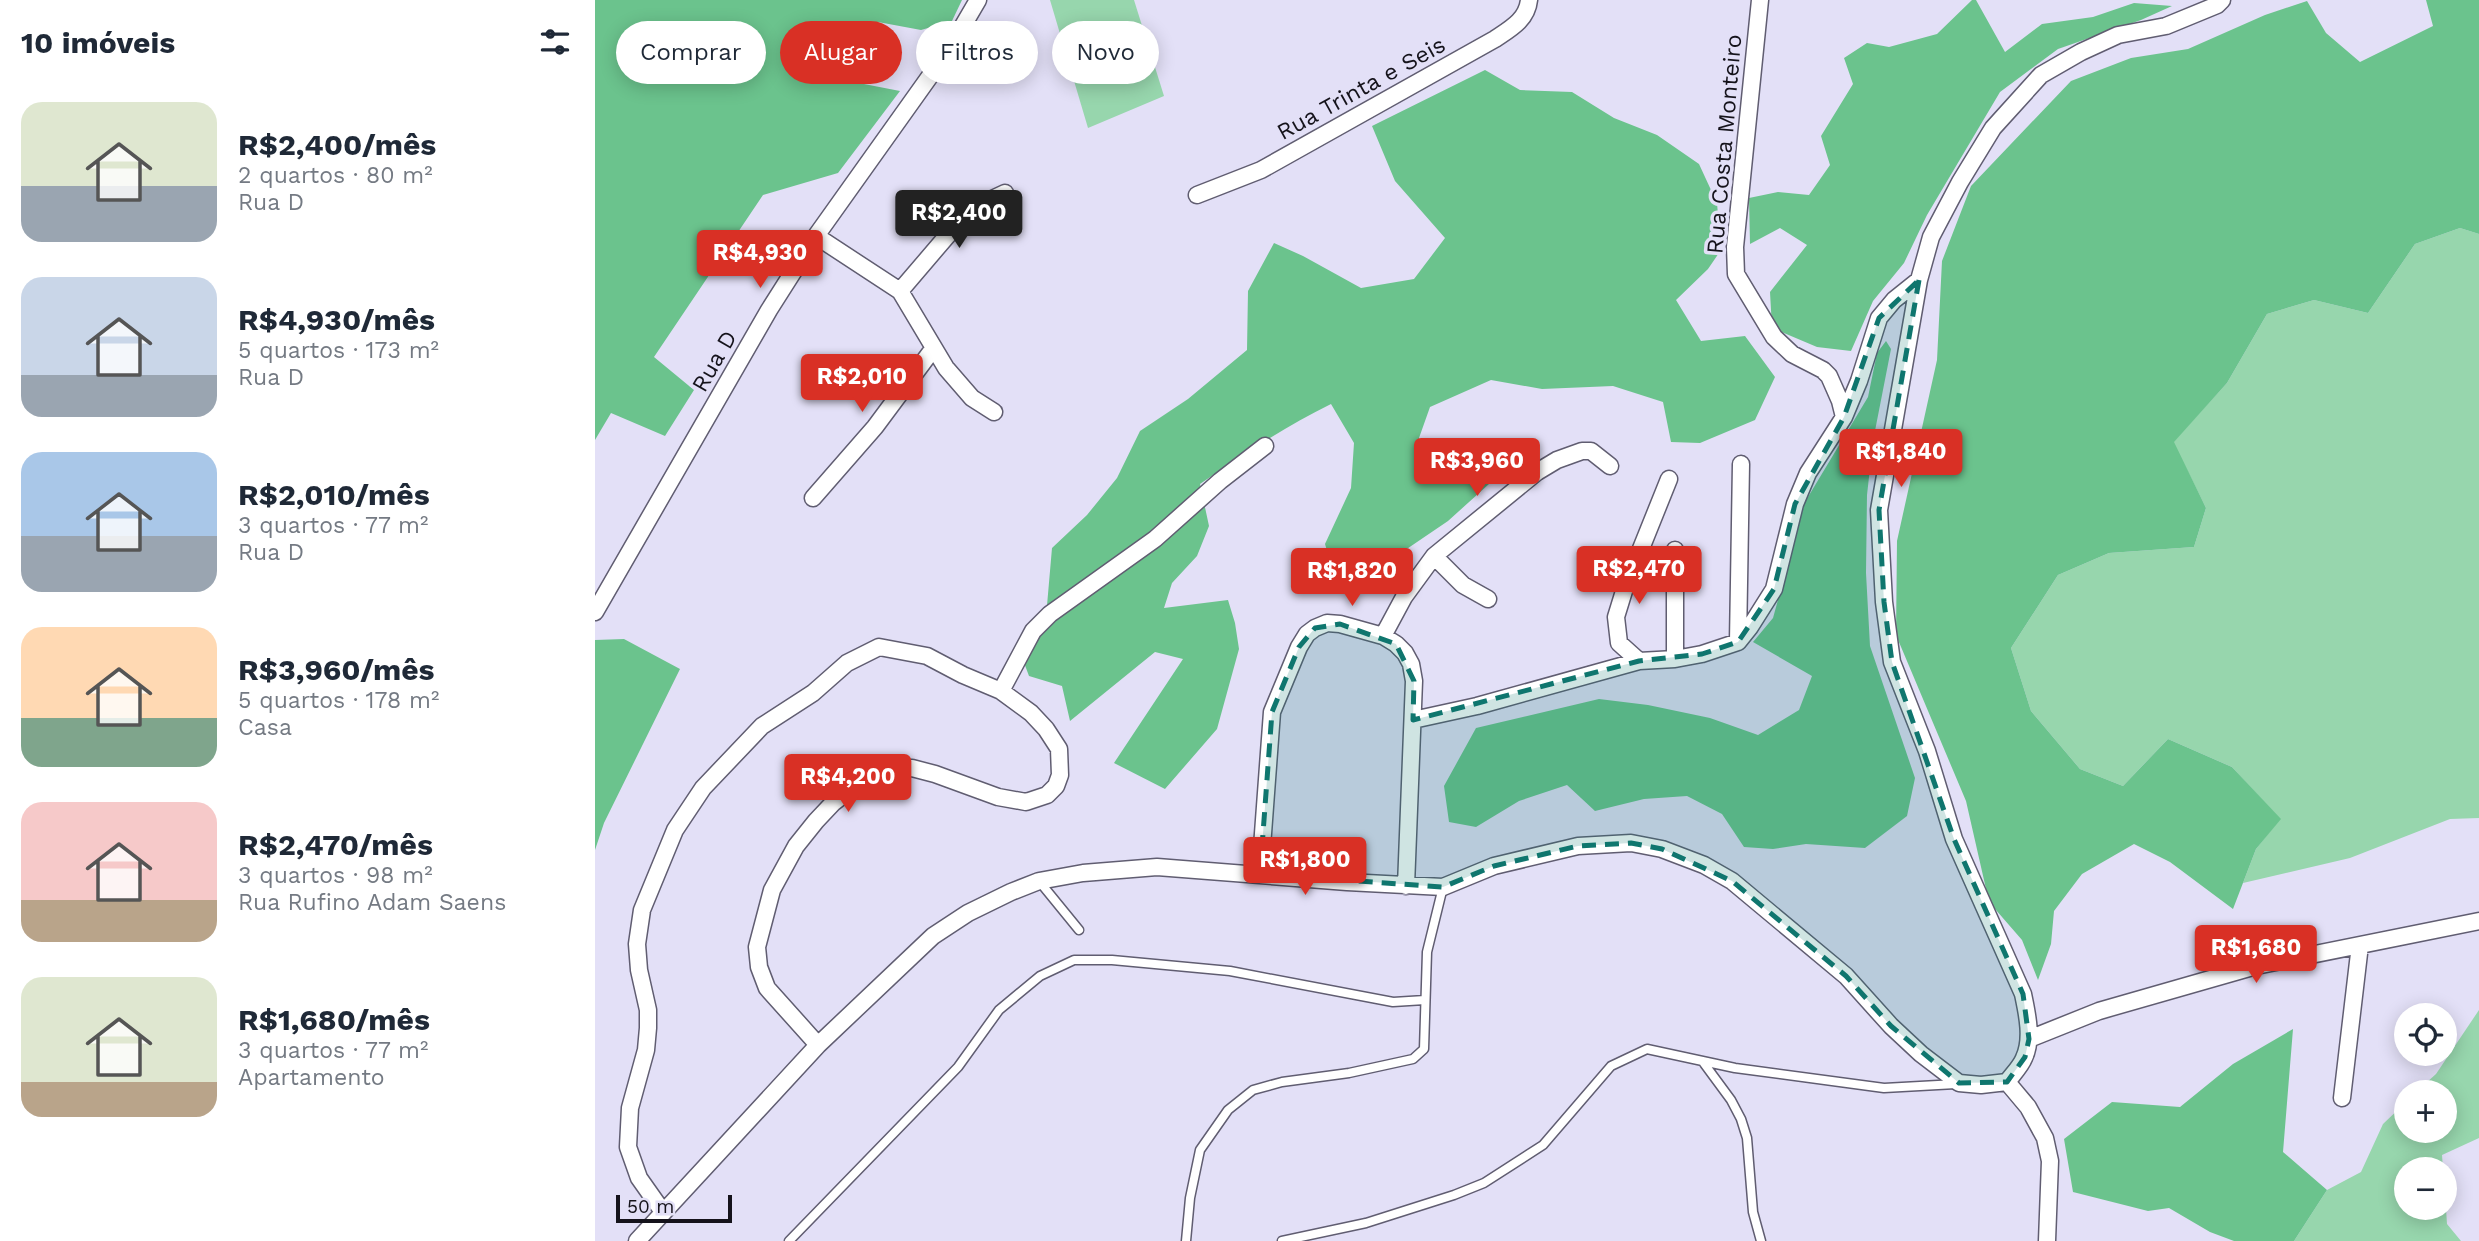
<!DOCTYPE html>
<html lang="pt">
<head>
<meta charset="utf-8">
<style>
	body { margin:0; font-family:"Work Sans",sans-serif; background:#f6f6f7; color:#1f2937; height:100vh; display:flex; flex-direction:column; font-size:26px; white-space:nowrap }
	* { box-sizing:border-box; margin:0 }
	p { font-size:23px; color:#747a83 }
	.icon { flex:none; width:38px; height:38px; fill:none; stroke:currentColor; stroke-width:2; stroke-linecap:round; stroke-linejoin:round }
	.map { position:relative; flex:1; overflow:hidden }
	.details { display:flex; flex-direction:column; background:#fff; width:595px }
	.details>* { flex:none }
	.guide { position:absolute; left:21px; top:21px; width:665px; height:63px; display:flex; gap:14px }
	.tools { position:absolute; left:1799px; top:1003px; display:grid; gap:14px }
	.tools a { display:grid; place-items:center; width:63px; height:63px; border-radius:50%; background:#fff; box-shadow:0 4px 18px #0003; font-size:35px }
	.scale { position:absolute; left:21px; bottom:18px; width:116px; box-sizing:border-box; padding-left:7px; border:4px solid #15131b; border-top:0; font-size:19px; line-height:24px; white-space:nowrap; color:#15131b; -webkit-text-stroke:5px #e3e0f7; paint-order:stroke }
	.price { position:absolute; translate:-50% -60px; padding:0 16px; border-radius:7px; background:#d93025; color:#fff; font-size:23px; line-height:46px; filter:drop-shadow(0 2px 4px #0008) }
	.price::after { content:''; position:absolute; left:50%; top:42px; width:21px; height:16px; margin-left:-10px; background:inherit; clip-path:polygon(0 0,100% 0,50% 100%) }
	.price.on { background:#222; color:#fff }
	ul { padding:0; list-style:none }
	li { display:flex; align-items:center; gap:21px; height:175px; padding:0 21px }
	li span { display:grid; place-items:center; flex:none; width:196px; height:140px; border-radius:21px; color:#555 }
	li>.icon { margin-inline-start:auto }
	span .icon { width:84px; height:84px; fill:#fffc; stroke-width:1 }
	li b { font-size:30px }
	h2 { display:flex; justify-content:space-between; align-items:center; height:84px; padding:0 21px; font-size:30px }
	.tag { padding:0 24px; border-radius:32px; background:#fff; box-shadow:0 4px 18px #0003; font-size:24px; line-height:63px }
	.tag.on { background:#d93025; color:#fff }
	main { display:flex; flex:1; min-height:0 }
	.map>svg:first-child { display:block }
	.green { fill:#97d6ad }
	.forest { fill:#6bc38d }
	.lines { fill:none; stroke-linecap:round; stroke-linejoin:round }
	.service-casing { stroke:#605d71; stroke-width:11 }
	.minor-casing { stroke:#605d71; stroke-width:19 }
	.service { stroke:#fff; stroke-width:8 }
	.minor { stroke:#fff; stroke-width:16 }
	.marked { fill:#0f766e; fill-opacity:0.2; stroke:#0f766e; stroke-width:5; stroke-dasharray:14 9; stroke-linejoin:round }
	.labels { text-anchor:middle; stroke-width:7; stroke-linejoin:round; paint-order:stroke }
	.street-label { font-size:23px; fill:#15131b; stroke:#e3e0f7 }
</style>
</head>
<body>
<main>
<section class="details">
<h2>10 imóveis<svg class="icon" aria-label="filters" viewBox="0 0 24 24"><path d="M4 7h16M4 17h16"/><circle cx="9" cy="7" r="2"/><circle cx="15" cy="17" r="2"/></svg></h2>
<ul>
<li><span style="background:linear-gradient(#dfe7d0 60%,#9aa5b1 0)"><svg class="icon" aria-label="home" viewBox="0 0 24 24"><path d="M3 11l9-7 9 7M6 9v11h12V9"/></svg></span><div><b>R$2,400/mês</b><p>2 quartos · 80 m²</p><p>Rua D</p></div></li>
<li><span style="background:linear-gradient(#c9d6e8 70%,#9aa5b1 0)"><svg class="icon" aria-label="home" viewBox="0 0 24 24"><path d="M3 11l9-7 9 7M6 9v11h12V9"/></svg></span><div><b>R$4,930/mês</b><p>5 quartos · 173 m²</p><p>Rua D</p></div></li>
<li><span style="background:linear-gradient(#a9c7e8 60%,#9aa5b1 0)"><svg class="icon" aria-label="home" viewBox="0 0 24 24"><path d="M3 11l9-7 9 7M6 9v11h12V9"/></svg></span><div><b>R$2,010/mês</b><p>3 quartos · 77 m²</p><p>Rua D</p></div></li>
<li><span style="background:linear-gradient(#ffd9b3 65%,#7fa58c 0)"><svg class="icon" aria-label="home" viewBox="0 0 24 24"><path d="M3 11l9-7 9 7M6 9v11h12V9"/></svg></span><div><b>R$3,960/mês</b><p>5 quartos · 178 m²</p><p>Casa</p></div></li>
<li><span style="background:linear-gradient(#f6c9c9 70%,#b9a48a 0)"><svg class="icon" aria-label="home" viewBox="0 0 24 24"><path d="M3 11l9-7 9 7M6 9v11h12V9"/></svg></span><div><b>R$2,470/mês</b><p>3 quartos · 98 m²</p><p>Rua Rufino Adam Saens</p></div></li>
<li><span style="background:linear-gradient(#dfe7d0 75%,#b9a48a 0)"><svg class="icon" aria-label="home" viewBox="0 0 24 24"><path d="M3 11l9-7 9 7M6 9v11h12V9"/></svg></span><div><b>R$1,680/mês</b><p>3 quartos · 77 m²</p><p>Apartamento</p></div></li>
</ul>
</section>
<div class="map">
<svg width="1884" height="1241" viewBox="0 0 1884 1241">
	<rect width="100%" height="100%" fill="#e3e0f7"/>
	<path class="green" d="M 455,0 L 539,0 L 569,96 L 493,128 Z
		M 1865,228 L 1884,234 L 1884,818 L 1855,819 L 1755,858 L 1648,883 L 1661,849 L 1685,819 L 1637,767 L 1573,739 L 1528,786 L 1485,769 L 1436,711 L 1416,648 L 1463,575 L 1514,553 L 1599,547 L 1611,508 L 1578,442 L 1632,383 L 1672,314 L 1719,300 L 1773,313 L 1820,244 Z
		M 1884,1010 L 1884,1138 L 1847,1155 L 1848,1169 L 1811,1169 L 1811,1208 L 1850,1208 L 1850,1193 L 1852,1224 L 1866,1241 L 1699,1241 L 1732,1190 L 1766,1172 L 1788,1124 L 1811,1102 L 1811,1130 L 1850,1130 L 1850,1092 L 1821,1092 L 1841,1074 Z"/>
	<path class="forest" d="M 0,0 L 367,0 L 357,21 L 326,30 L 283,22 L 261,45 L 269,84 L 305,91 L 243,173 L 168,195 L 59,357 L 99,390 L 70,436 L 16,413 L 0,440 Z
		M 1377,0 L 1381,0 L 1410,52 L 1447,24 L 1498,17 L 1539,3 L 1577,6 L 1546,20 L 1463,49 L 1405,92 L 1332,215 L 1309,263 L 1278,301 L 1256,351 L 1222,347 L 1177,328 L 1175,292 L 1212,245 L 1185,228 L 1155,244 L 1154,198 L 1183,192 L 1214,195 L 1235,165 L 1226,136 L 1258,84 L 1249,58 L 1272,43 L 1294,47 L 1342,34 Z
		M 1831,0 L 1884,0 L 1884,234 L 1865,228 L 1820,244 L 1773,313 L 1719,300 L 1672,314 L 1632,383 L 1579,442 L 1611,508 L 1599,547 L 1514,553 L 1463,575 L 1416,648 L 1436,711 L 1485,769 L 1528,786 L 1573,739 L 1637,767 L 1686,819 L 1661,849 L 1638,909 L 1575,862 L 1539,844 L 1487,874 L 1459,911 L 1456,944 L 1443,980 L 1427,940 L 1394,902 L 1371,801 L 1301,635 L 1302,541 L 1342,360 L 1347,261 L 1376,186 L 1476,81 L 1536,58 L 1593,49 L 1670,15 L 1712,1 L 1731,33 L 1765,62 L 1838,26 Z
		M 890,70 L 925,90 L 977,92 L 1019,118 L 1062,135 L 1104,164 L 1122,203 L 1126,250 L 1113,269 L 1081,300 L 1106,341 L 1150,336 L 1180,377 L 1160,420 L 1105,443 L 1076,442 L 1068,402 L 1018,386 L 947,389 L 896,380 L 835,407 L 824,438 L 832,467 L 870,462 L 894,484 L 853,521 L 797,559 L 736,564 L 730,544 L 756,488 L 759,443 L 736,404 C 690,427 648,454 605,484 L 614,526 L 602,556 L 577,583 L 569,608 L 633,600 L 640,623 L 644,649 L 622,729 L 570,789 L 519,763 L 588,659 L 560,652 L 475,721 L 467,686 L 434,676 L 428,660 L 451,617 L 457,548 L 492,515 L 522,478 L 545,431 L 593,399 L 652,350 L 653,291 L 679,243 L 708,256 L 766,288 L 819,279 L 850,238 L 800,181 L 777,126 Z
		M 1291,341 L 1296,349 L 1278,441 L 1272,495 L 1271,573 L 1275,646 L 1320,778 L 1312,816 L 1270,848 L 1211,844 L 1178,849 L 1149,847 L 1127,814 L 1092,796 L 1049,799 L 1000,811 L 972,785 L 924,801 L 881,827 L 854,822 L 849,786 L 881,728 L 1004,699 L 1053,705 L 1115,718 L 1163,735 L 1204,710 L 1217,676 L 1158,642 L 1178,618 L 1210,502 L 1273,397 L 1282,353 Z
		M 29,639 L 85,669 L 9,823 L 0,850 L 0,640 Z
		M 1698,1029 L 1688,1152 L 1732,1190 L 1699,1241 L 1639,1241 L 1615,1232 L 1574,1208 L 1553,1211 L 1478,1192 L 1469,1139 L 1517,1102 L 1585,1107 L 1638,1064 Z"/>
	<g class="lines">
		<defs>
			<path id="service" d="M 444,881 L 484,930
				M 1108,1062 L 1136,1100 L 1146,1119 L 1152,1138 L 1158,1212 L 1166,1241
				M 194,1241 L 363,1067 L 404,1010 L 445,976 L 479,960 L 517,960 L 635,971 L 798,1002 L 830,1000
				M 591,1241 L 595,1198 L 605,1150 L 633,1110 L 658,1090 L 687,1082 L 754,1073 L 818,1059 L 829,1049 L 832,952 L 848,887
				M 687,1241 L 771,1223 L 859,1195 L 889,1183 L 948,1145 L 1016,1066 L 1052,1049 L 1140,1068 L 1289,1088 L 1361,1084"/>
			<path id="minor" d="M 1165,0 L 1140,247 L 1141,274 L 1179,337 L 1197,354 L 1228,370 L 1234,376 L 1245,401 L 1249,417
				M 602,195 L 666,170 L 900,39 C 915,29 932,20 934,0
				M 221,236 L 305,291 L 351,368 L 377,398 L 399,412
				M 305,291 L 352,236 L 378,208 L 410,193
				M 1074,479 L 1029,591 L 1021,617 L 1024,643 L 1044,661 L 1080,659 L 1107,654 L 1143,642 L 1155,627 L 1179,589 L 1200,504 L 1213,473 L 1249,417 L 1264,381 L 1284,318 L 1299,300 L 1324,280
				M 218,498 L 280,427 L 338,349
				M 1080,550 L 1080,659
				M 839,556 L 868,585 L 893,599
				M 0,612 L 174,310 L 221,236 L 355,48 L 383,0
				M 788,636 L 809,597 L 839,556 L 942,472 L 962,460 L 987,451 L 996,451 L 1015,466
				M 1143,642 L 1146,464
				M 406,691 L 438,631 L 455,614 L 560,539 L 625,481 L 670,446
				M 818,720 L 882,706 L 1044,661
				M 665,874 L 677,712 L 704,647 L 712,634 L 720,628 L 732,623 L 745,624 L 788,636 L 801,644 L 810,653 L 816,664 L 819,681 L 811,886
				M 1434,1039 L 1504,1011 L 1661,966 L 1884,921
				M 1412,1082 C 1418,1074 1426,1066 1429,1058 C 1438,1039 1432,1013 1428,994 L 1359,839 L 1332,751 L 1297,662 L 1289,602 L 1284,510 L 1324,280 L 1336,237 L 1365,182 L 1398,128 L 1446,75 L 1486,52 L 1523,35 L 1571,26 L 1622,5 L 1627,0
				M 1412,1082 L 1433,1107 L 1450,1138 L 1455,1161 L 1452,1241
				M 1747,1098 L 1765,945
				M 68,1212 L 44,1178 L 33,1147 L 35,1108 L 51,1050 L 53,1028 L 53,1010 L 44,970 L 42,944 L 47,910 L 80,830 L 108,788 L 167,726 L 218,693 L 252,663 L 284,647 L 332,656 L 368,675 L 406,691 L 436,713 L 451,729 L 464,749 L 465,775 L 461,786 L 452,795 L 431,802 L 403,797 L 340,774 L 317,768 L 294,770 L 261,785 L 238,803 L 221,821 L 201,846 L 177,890 L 162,947 L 164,967 L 172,988 L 223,1045
				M 42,1241 L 223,1045 L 338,936 L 373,913 L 416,892 L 444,881 L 488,873 L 562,867 L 752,882 L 848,887 L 899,866 L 983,846 L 1036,843 L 1067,849 L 1109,865 L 1137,881 L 1251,976 L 1296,1026 L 1326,1054 L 1364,1083 L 1386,1085 L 1412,1082"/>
		</defs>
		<use href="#service" class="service-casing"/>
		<use href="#minor" class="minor-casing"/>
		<use href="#service" class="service"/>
		<use href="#minor" class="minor"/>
	</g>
	<path class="marked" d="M 1324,280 L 1284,510 L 1289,602 L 1297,662 L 1359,839 L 1428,994 L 1434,1039 L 1430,1057 L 1412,1082 L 1364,1083 L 1296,1026 L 1251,976 L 1137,881 L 1067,849 L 1036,843 L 983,846 L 899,866 L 848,887 L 665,874 L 677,712 L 704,647 L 720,628 L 745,624 L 801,644 L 819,681 L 818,720 L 1044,661 L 1107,654 L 1143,642 L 1179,589 L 1200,504 L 1249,417 L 1284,318 Z"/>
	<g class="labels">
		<g class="street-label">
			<text transform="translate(766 88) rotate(-29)" y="8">Rua Trinta e Seis</text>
			<text transform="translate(1129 144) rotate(-85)" y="8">Rua Costa Monteiro</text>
			<text transform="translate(119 361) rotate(-60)" y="8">Rua D</text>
		</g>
	</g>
</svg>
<div class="tools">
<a><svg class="icon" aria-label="locate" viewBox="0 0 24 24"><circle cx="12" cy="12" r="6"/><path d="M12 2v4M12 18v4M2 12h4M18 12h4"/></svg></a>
<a>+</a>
<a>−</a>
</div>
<div class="scale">50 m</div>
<b class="price on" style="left:364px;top:250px">R$2,400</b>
<b class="price" style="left:165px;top:290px">R$4,930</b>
<b class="price" style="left:267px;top:414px">R$2,010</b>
<b class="price" style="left:1306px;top:489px">R$1,840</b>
<b class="price" style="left:882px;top:498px">R$3,960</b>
<b class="price" style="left:1044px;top:606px">R$2,470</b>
<b class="price" style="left:757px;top:608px">R$1,820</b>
<b class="price" style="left:253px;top:814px">R$4,200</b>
<b class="price" style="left:710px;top:897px">R$1,800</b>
<b class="price" style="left:1661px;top:985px">R$1,680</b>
<div class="guide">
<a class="tag">Comprar</a>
<a class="tag on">Alugar</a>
<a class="tag">Filtros</a>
<a class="tag">Novo</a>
</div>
</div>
</main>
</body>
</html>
